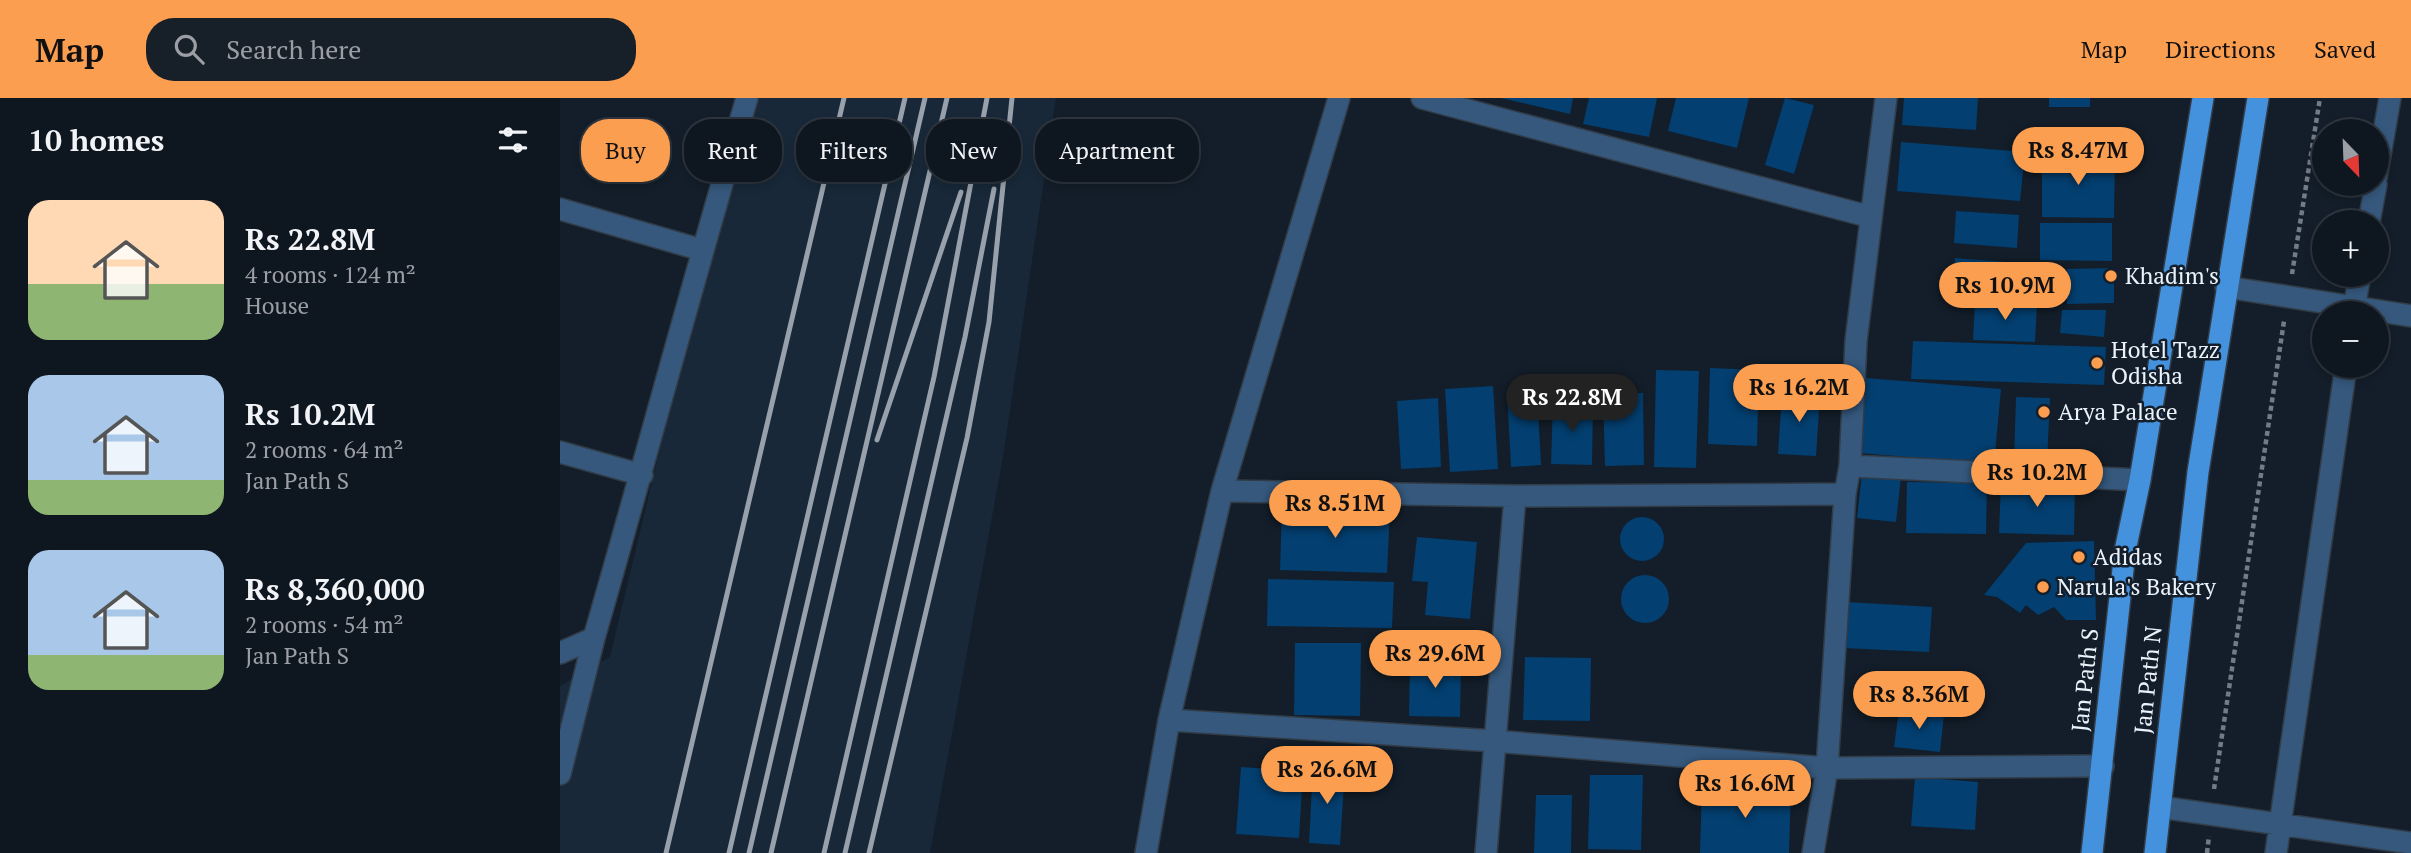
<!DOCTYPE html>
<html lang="en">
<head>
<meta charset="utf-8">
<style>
	body { margin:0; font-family:"PT Serif",serif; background:#171f29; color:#f1f3f6; height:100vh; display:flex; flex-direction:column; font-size:26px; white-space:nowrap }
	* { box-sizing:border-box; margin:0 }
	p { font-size:23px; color:#9b9fa5 }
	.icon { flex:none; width:38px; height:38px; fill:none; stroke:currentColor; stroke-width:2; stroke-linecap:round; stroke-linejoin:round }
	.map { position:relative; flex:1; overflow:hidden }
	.sheet { display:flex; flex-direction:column; background:#0e1620; width:560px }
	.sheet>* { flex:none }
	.hud { position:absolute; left:21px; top:21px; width:665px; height:63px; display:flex; gap:14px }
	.needle { width:46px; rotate:157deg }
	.buttons { position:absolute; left:1752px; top:21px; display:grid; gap:14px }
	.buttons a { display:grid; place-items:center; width:77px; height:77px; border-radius:50%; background:#0e1620; box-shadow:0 4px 10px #0003,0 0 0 2px #2e353e; font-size:35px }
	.price { position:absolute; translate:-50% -60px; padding:0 16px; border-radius:24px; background:#fb9e50; color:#111; font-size:23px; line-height:46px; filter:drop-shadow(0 2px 4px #0008) }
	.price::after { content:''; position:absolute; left:50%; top:42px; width:21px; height:16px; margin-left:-10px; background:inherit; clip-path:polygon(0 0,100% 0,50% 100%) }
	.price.selected { background:#222; color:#fff }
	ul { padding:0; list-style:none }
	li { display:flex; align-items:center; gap:21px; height:175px; padding:0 28px }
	li span { display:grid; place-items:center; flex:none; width:196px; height:140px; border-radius:21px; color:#555 }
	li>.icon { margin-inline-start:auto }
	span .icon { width:84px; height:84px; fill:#fffc; stroke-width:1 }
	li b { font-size:30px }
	h2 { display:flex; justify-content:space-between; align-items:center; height:84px; padding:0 28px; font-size:30px }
	.pill { padding:0 24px; border-radius:28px; background:#0e1620; box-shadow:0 4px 10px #0003,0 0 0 2px #2e353e; font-size:24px; line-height:63px }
	.pill.selected { background:#fb9e50; color:#111 }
	header { display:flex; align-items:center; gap:42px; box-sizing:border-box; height:98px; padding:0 35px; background:#fb9e50; color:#111 }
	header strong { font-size:33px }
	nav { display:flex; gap:38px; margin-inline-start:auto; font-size:24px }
	.search { width:490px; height:63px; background:#171f29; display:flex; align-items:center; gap:18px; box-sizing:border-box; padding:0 24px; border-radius:28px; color:#9b9fa5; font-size:26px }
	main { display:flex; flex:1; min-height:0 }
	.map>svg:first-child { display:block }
	.built { fill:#182838 }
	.building { fill:#033f70 }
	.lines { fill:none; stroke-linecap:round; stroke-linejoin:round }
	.minor-casing { stroke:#313c47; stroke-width:24 }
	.major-casing { stroke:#313c47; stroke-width:24 }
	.path { stroke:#727b86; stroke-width:4.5; stroke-dasharray:5 3.5; stroke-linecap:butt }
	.minor { stroke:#35587c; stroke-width:21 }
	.major { stroke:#4491dd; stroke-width:21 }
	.rail { stroke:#98a1ab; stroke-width:5 }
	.poi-dot { fill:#fb9e50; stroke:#131e2a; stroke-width:2.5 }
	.labels { text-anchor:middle; stroke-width:5; stroke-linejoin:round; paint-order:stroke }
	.poi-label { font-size:23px; fill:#eaf2fb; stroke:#131e2a; text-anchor:start }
	.street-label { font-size:23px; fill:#eaf2fb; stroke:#131e2a }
</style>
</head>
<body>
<header>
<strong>Map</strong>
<div class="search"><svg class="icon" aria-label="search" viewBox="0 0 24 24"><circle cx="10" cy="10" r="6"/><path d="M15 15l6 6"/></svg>Search here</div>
<nav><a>Map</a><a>Directions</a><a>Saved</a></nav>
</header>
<main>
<section class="sheet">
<h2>10 homes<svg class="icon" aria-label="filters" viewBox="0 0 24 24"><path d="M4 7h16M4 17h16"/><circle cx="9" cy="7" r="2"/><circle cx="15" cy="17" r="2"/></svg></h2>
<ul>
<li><span style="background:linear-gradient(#ffd9b3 60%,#8fb573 0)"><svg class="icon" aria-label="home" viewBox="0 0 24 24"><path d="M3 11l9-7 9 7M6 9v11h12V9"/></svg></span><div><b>Rs 22.8M</b><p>4 rooms · 124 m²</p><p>House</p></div></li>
<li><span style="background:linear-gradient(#a9c7e8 75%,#8fb573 0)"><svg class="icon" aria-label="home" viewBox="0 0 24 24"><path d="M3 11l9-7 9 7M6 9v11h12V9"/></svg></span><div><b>Rs 10.2M</b><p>2 rooms · 64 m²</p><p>Jan Path S</p></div></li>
<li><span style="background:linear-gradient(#a9c7e8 75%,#8fb573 0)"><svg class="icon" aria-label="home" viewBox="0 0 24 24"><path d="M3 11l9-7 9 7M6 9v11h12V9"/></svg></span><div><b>Rs 8,360,000</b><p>2 rooms · 54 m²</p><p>Jan Path S</p></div></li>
</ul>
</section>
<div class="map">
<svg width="1851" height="755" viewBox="0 0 1851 755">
	<rect width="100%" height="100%" fill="#131e2a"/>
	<path class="built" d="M 197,0 L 496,0 L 443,359 L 370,755 L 0,755 L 0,588 L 50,559 L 129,230 Z"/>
	<path class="building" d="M 941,0 L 1013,0 L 1010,16 Z
		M 1029,0 L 1097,0 L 1089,39 L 1023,26 Z
		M 1116,0 L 1189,0 L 1177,50 L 1108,33 Z
		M 1225,0 L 1254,7 L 1234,76 L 1205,67 Z
		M 1344,0 L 1418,0 L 1416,32 L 1342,27 Z
		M 1489,0 L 1530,0 L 1530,9 L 1489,9 Z
		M 1341,44 L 1465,54 L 1460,103 L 1337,93 Z
		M 1482,58 L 1555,58 L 1554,120 L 1482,119 Z
		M 1396,113 L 1459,117 L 1457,150 L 1394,145 Z
		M 1480,125 L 1552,125 L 1552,163 L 1480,162 Z
		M 1395,160 L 1497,168 L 1494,204 L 1392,196 Z
		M 1554,170 L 1554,205 L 1507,206 L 1507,171 Z
		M 1415,203 L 1477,206 L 1475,244 L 1413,242 Z
		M 1502,212 L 1546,212 L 1544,239 L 1500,235 Z
		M 1353,243 L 1546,249 L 1544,287 L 1351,281 Z
		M 1150,270 L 1199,272 L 1197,348 L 1148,346 Z
		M 1096,272 L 1139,273 L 1136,370 L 1094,369 Z
		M 1306,280 L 1441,291 L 1434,366 L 1299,355 Z
		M 933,288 L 938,371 L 890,374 L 885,291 Z
		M 977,292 L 981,367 L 951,369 L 947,293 Z
		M 1083,295 L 1084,367 L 1045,368 L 1043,297 Z
		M 1222,295 L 1260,297 L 1256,358 L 1218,356 Z
		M 1456,299 L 1490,300 L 1487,364 L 1454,363 Z
		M 878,300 L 881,369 L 841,371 L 837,303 Z
		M 993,304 L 1033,305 L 1032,367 L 991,366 Z
		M 1302,375 L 1341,379 L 1336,424 L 1297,420 Z
		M 1347,384 L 1427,385 L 1426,436 L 1346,435 Z
		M 1441,385 L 1515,387 L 1514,437 L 1439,435 Z
		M 722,410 L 830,413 L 827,475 L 720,472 Z
		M1060 441a22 22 0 1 1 44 0a22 22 0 1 1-44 0Z
		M 857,439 L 917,444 L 910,521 L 865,517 L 868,484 L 852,483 Z
		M 1534,443 L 1536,522 L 1506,522 L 1494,509 L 1478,517 L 1466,507 L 1460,515 L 1437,499 L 1424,497 L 1466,445 Z
		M1061 501a24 24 0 1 1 48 0a24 24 0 1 1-48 0Z
		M 708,481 L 834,484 L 832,530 L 707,528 Z
		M 1287,504 L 1372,509 L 1369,554 L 1284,550 Z
		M 735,545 L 801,545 L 800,618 L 734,617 Z
		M 965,559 L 1031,560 L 1030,623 L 963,622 Z
		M 850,566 L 901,567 L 900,619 L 849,618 Z
		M 1339,611 L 1384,616 L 1380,654 L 1334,649 Z
		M 681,669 L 743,673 L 739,740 L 676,736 Z
		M 753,669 L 785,671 L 780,747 L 749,745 Z
		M 1030,677 L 1083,677 L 1081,752 L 1028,751 Z
		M 1355,679 L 1418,684 L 1415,732 L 1351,728 Z
		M 1142,688 L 1231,690 L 1229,755 L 1140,755 Z
		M 976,697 L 1012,697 L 1011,755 L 974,755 Z"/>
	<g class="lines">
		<defs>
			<path id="minor" d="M 862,0 L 1311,119
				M 1816,80 L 1830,0
				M 0,111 L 142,152
				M 1809,124 L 1816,86
				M 1666,189 L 1851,218
				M 1793,215 L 1800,177
				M 0,354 L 82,377
				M 1290,368 L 1580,382
				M 662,393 L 955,398 L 1285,396
				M 0,555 L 34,540 C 86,360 134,179 187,0
				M 609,622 L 934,643 L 1267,670 L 1543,668
				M 0,676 L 34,540
				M 1600,709 L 1851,745
				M 586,755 L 609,622 L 662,393 L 779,0
				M 926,755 L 955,398
				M 1253,755 L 1267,670 L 1285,396 L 1290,368 L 1296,243 L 1326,0
				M 1716,755 L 1786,268"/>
			<path id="major" d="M 1532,755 L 1565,453 L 1580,382 L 1643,0
				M 1595,755 L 1638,374 L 1698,0"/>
		</defs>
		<use href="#minor" class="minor-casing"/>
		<use href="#major" class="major-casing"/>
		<path class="path" d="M 1732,176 L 1760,0
			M 1654,691 L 1724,223
			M 1647,755 L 1649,738"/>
		<use href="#minor" class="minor"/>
		<use href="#major" class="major"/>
		<path class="rail" d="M 317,342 L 401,94
			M 106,755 L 284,0
			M 169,755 L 345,0
			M 189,755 L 365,0
			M 211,755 L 387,0
			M 264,755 L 374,279 L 427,0
			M 285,755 L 405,239 L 434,91
			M 309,755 L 407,340 L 429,224 L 452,0"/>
	</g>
	<g class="poi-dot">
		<circle cx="1551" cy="178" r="7"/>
		<circle cx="1537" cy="265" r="7"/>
		<circle cx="1484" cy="314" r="7"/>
		<circle cx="1519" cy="459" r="7"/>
		<circle cx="1483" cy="489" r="7"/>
	</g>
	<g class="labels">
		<g class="poi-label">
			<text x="1565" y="186">Khadim's</text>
			<text x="1551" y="260">Hotel Tazz<tspan x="1551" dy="26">Odisha</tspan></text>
			<text x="1498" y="322">Arya Palace</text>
			<text x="1533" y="467">Adidas</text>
			<text x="1497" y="497">Narula's Bakery</text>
		</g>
		<g class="street-label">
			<text transform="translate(1525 582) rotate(-84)" y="8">Jan Path S</text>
			<text transform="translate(1588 582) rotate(-84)" y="8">Jan Path N</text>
		</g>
	</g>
</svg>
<div class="buttons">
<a><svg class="needle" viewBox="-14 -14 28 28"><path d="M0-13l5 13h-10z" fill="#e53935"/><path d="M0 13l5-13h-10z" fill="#9b9fa5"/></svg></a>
<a>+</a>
<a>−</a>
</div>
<b class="price" style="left:1518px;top:89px">Rs 8.47M</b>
<b class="price" style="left:1445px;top:224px">Rs 10.9M</b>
<b class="price" style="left:1239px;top:326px">Rs 16.2M</b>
<b class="price selected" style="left:1012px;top:336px">Rs 22.8M</b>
<b class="price" style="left:1477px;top:411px">Rs 10.2M</b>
<b class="price" style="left:775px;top:442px">Rs 8.51M</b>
<b class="price" style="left:875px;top:592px">Rs 29.6M</b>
<b class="price" style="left:1359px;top:633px">Rs 8.36M</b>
<b class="price" style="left:767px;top:708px">Rs 26.6M</b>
<b class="price" style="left:1185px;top:722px">Rs 16.6M</b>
<div class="hud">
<a class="pill selected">Buy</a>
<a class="pill">Rent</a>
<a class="pill">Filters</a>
<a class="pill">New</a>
<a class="pill">Apartment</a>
</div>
</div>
</main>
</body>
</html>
